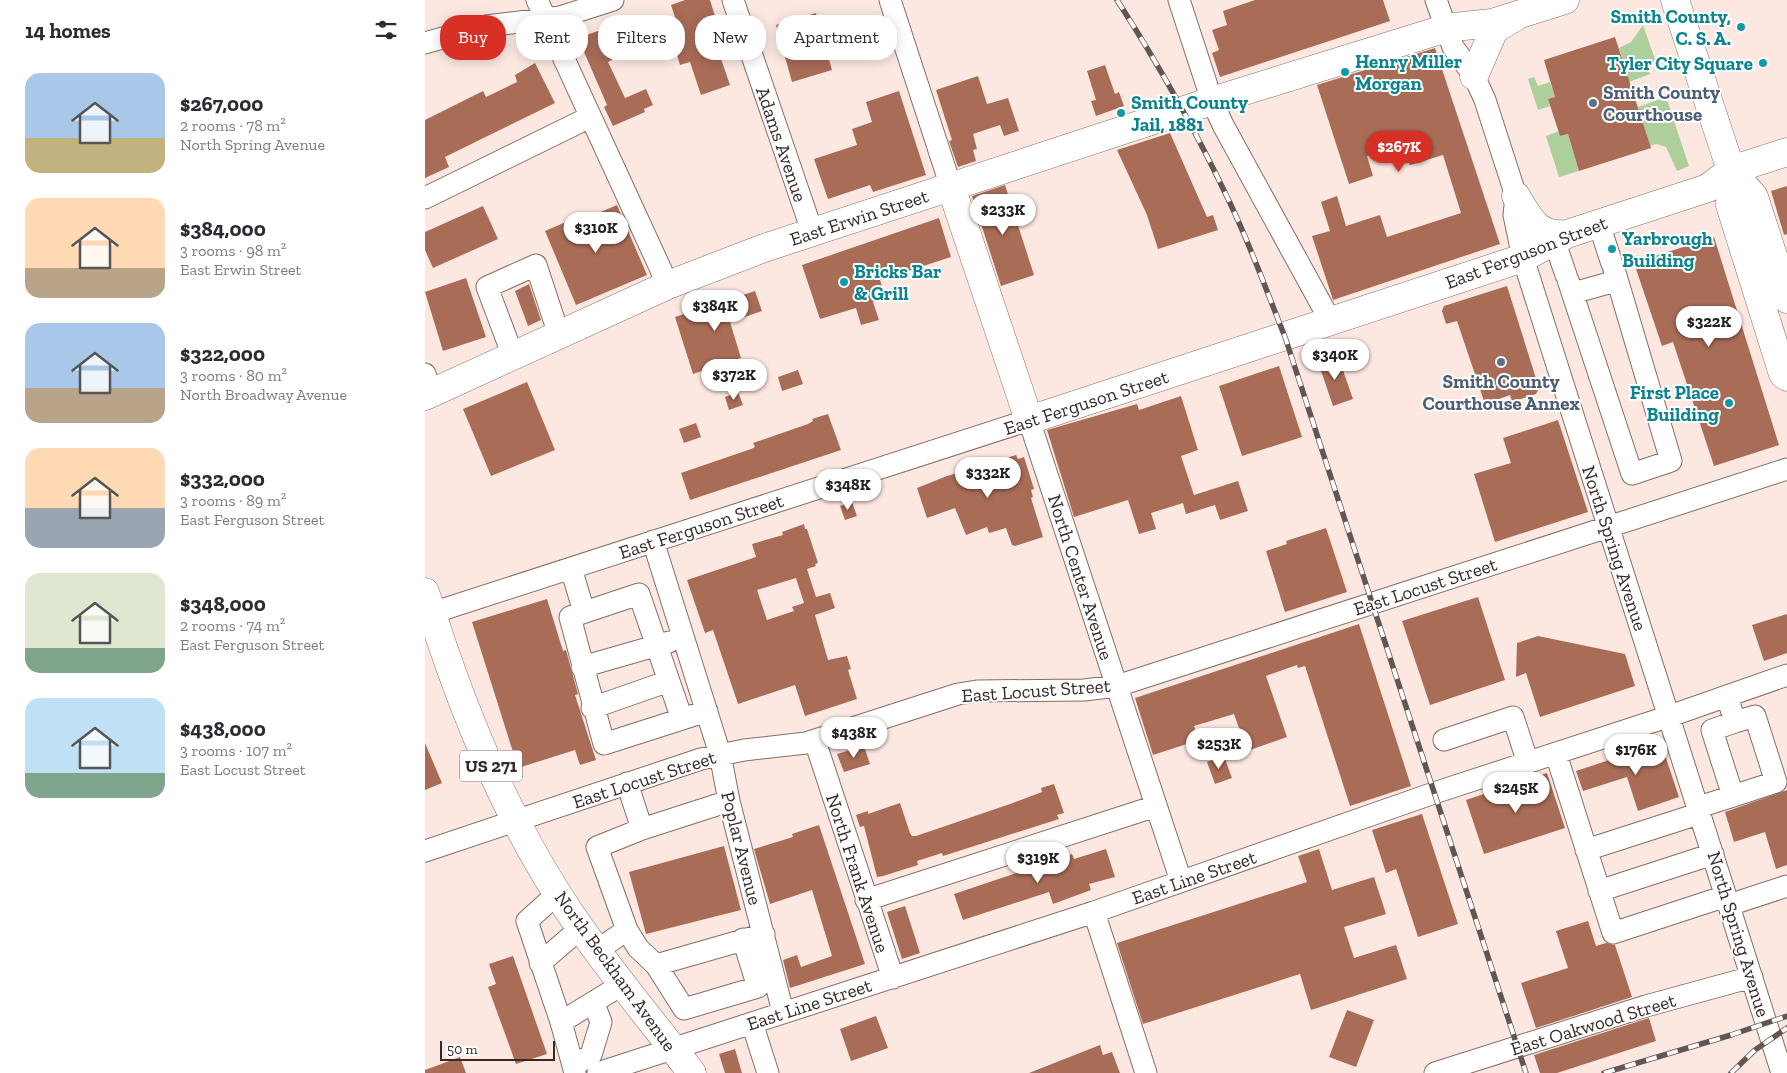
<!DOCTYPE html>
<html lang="en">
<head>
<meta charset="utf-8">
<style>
	body { margin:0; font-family:"Zilla Slab",serif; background:#f7f7f7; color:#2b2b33; height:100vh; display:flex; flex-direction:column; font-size:19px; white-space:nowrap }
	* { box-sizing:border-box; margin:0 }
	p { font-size:16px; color:#7c7c81 }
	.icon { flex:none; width:28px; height:28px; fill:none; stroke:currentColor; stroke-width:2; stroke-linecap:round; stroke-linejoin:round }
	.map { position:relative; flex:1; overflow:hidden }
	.drawer { display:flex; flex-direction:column; background:#fff; width:425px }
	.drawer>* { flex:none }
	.top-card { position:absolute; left:15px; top:15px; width:475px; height:45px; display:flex; gap:10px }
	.scale { position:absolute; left:15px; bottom:12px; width:115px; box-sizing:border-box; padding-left:5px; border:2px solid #342a27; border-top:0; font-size:14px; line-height:18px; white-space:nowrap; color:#342a27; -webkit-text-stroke:4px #fff; paint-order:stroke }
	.price { position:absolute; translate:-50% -42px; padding:0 11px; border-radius:18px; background:#fff; color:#222; font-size:16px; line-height:32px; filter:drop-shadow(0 1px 2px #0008) }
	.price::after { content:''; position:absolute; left:50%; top:30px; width:15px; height:11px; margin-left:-8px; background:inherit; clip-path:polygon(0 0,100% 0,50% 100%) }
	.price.on { background:#d93025; color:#fff }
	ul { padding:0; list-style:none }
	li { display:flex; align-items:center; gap:15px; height:125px; padding:0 25px }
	li span { display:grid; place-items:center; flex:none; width:140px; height:100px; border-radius:15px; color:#555 }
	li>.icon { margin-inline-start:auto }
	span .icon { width:60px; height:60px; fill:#fffc; stroke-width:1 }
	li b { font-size:21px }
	h2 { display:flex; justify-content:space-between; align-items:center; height:60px; padding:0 25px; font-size:21px }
	.pill { padding:0 18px; border-radius:20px; background:#fff; box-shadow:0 2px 12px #0003; font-size:18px; line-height:45px }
	.pill.on { background:#d93025; color:#fff }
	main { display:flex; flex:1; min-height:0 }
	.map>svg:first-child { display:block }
	.green { fill:#adcf9b }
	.building { fill:#a86c57; fill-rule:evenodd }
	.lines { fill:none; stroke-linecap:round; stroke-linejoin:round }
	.minor-casing { stroke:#846e66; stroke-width:23 }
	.major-casing { stroke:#846e66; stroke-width:29 }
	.minor { stroke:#fff; stroke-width:21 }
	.major { stroke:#fff; stroke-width:28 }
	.rail-casing { stroke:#625652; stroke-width:5.5 }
	.rail { stroke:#fff; stroke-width:4; stroke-dasharray:11; stroke-linecap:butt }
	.culture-dot { fill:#0f9aa8; stroke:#fff; stroke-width:2 }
	.service-dot { fill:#5c6f8a; stroke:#fff; stroke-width:2 }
	.labels { text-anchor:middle; stroke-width:4; stroke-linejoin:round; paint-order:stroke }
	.shield { fill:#fff; stroke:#716a68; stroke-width:1 }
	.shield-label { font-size:18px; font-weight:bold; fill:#342a27 }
	.culture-label { font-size:19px; font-weight:bold; fill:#0d838f; stroke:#fff; text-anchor:start }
	.service-label { font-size:19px; font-weight:bold; fill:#4e5e75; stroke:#fff; text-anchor:start }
	.street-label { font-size:19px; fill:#342a27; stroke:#fff }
</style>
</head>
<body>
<main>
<section class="drawer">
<h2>14 homes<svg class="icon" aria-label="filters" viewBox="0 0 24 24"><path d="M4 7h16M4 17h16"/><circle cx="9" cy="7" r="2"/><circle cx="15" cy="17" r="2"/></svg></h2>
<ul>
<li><span style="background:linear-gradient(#a9c7e8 65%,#c2b280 0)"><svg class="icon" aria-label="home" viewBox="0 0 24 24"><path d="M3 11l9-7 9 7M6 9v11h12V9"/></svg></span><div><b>$267,000</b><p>2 rooms · 78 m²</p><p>North Spring Avenue</p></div></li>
<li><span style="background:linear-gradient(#ffd9b3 70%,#b9a48a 0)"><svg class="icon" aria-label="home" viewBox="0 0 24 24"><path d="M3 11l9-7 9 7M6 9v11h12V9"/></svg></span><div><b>$384,000</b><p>3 rooms · 98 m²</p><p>East Erwin Street</p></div></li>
<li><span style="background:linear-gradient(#a9c7e8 65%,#b9a48a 0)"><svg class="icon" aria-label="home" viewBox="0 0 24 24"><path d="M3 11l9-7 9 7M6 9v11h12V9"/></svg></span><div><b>$322,000</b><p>3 rooms · 80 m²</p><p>North Broadway Avenue</p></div></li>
<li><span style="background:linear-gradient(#ffd9b3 60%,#9aa5b1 0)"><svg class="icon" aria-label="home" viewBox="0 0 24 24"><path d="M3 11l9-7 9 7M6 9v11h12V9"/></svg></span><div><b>$332,000</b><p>3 rooms · 89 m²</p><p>East Ferguson Street</p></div></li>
<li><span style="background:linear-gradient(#dfe7d0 75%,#7fa58c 0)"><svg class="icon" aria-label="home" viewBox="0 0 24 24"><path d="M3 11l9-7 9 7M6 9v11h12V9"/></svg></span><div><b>$348,000</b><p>2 rooms · 74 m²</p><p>East Ferguson Street</p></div></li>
<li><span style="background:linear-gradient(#bfe0f5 75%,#7fa58c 0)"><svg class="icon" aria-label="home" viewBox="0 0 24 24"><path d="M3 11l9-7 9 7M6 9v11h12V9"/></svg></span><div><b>$438,000</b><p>3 rooms · 107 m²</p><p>East Locust Street</p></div></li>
</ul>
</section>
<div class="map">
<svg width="1362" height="1073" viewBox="0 0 1362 1073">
	<rect width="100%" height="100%" fill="#fce8e1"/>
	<path class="green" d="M 1218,25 L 1231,62 L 1223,65 L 1225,74 L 1204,82 L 1194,48 L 1206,42 Z
		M 1109,77 L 1113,86 L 1125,82 L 1130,97 L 1123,99 L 1125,106 L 1113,110 L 1103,79 Z
		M 1241,97 L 1264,166 L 1252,171 L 1241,147 L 1231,144 L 1225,146 L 1213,107 Z
		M 1134,131 L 1135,136 L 1143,134 L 1154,171 L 1134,177 L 1121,136 Z"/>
	<path class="building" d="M 260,0 L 285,0 L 301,51 L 294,53 L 305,85 L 276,95 L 265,62 L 255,65 L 248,41 L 257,38 L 246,5 Z
		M 830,0 L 958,0 L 965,21 L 795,77 L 787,53 L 794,50 L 787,30 L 802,25 L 798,11 Z
		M 391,13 L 407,70 L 367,82 L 351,25 Z
		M 218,15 L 227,43 L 213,47 L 208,43 L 183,51 L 187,60 L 183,62 L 200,98 L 221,89 L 228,105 L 219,109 L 220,112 L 188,126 L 179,107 L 182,105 L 153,38 Z
		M 1190,37 L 1226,148 L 1154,171 L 1143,134 L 1135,136 L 1123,99 L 1130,97 L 1119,60 Z
		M 1010,48 L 1075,244 L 908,300 L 887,236 L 905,231 L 896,202 L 912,196 L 921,226 L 955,215 L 962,237 L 1036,213 L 1018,155 L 985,165 L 978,144 L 942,156 L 948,176 L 924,184 L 892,85 Z
		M 110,63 L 130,103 L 20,157 L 24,167 L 0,178 L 0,120 L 58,91 L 61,97 L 92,82 L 90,75 Z
		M 680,65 L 690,94 L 694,92 L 699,106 L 671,116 L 666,101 L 671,100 L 662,71 Z
		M 553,76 L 562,104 L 583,98 L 594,131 L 579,136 L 575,125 L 548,134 L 552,149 L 548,150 L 551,161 L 533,167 L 524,141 L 527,140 L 511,90 Z
		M 474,91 L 501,175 L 448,192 L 445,185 L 403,199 L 389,159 L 432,145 L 427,129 L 447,122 L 441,102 Z
		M 745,133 L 782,217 L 788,215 L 793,230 L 733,249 L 722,215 L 692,150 Z
		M 580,185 L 609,275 L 576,286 L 547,196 Z
		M 1362,186 L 1362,234 L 1359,235 L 1346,191 Z
		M 192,205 L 222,275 L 151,305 L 120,231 L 155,216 L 157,220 Z
		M 58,206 L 73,239 L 8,268 L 0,250 L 0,232 Z
		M 514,218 L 526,257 L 455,280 L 461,299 L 448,302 L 454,320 L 436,325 L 431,308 L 395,319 L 377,265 Z
		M 1289,237 L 1354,445 L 1289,466 L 1248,342 L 1237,346 L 1209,263 Z
		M 41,278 L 61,337 L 18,351 L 0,292 Z
		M 104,284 L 116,320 L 103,326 L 90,291 Z
		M 1082,286 L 1114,388 L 1111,394 L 1087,402 L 1085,395 L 1060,404 L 1032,321 L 1021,324 L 1017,311 L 1019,306 Z
		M 330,291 L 337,311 L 305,322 L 316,358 L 268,374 L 250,317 Z
		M 913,356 L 928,399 L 908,406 L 893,362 Z
		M 854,366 L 877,437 L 817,456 L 794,386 Z
		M 373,370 L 378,384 L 357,391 L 353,377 Z
		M 102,382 L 130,450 L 66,476 L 38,409 Z
		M 313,392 L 318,405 L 304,410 L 300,397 Z
		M 756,396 L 773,450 L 756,456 L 769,495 L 813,481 L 823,511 L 795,520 L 790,505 L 761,514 L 758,503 L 726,513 L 731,529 L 714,534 L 703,500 L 649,517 L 622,430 L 712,404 L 714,410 Z
		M 403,414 L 416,450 L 265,500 L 256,473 L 326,449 L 330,447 L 328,443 L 383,424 L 388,421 L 387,419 Z
		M 1133,420 L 1163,512 L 1070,542 L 1049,474 L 1086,463 L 1078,438 Z
		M 271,423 L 276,437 L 259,443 L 254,429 Z
		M 591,455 L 593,459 L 599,457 L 609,489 L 606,490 L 608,497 L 606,498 L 618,537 L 590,546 L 587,545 L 581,528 L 564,533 L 562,527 L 541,535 L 530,508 L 502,518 L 492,488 L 522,476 Z
		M 427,502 L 432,516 L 420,520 L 415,506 Z
		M 379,524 L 380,529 L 382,529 L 393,563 L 390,564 L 391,566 L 382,569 L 391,597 L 405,593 L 410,608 L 390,615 L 403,660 L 422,656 L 426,669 L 423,670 L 432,699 L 380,716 L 370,685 L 313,704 L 288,630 L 280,633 L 262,580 L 331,557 L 327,544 L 358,535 L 357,532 ZM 371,578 L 379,603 L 367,607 L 369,611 L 342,620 L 332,590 Z
		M 901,528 L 922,592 L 860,612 L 841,551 L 862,544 L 861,541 Z
		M 1053,597 L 1080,680 L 1005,705 L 977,621 Z
		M 122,599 L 138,651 L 141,650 L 153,694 L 150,695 L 171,760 L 155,765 L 150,750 L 93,768 L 47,622 Z
		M 1362,614 L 1362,653 L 1339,661 L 1327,625 Z
		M 934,624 L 986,786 L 925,806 L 880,666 L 873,668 L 872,665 L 841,676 L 862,737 L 822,751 L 809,714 L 769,726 L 774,740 L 728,755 L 710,698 Z
		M 1113,636 L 1200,654 L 1210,686 L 1115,717 L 1101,673 L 1091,677 L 1092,643 Z
		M 0,743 L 17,783 L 0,790 Z
		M 1236,743 L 1254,797 L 1213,811 L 1202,777 L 1158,791 L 1151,771 Z
		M 439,746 L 445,764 L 419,772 L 412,754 Z
		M 799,756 L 807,778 L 790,784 L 782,762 Z
		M 1122,773 L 1140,828 L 1059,854 L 1041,800 Z
		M 629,784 L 639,813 L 632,815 L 634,819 L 518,856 L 517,853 L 492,861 L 493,865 L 458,876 L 452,877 L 439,826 L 435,827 L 431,815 L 443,811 L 443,814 L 475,803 L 485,833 L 487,836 L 491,836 L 588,803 L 617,792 L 616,788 Z
		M 1362,790 L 1362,865 L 1351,869 L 1340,832 L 1309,842 L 1300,812 Z
		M 997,814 L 1033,924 L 993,937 L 971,869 L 961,873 L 947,830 Z
		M 394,825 L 440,964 L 365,988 L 358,960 L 372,955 L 376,967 L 407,956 L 387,890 L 345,904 L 329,849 L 368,837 L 367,834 Z
		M 299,846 L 316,910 L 221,934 L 204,872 Z
		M 681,849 L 690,877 L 664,884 L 666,890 L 628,904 L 624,892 L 538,920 L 529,894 L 606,868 L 607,870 L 634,861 L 633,858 L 647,854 L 649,859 Z
		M 894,849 L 907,890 L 949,877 L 961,914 L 919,927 L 929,958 L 971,945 L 982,979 L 886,1010 L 875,974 L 718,1024 L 692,943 L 882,882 L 873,856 Z
		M 480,906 L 495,953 L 477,959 L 462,912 Z
		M 1163,921 L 1171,946 L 1181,943 L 1190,945 L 1207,997 L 1111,1028 L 1096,983 L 1143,968 L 1131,931 Z
		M 88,956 L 122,1054 L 91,1064 L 63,987 L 71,984 L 64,964 Z
		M 922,1010 L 949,1020 L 931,1067 L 904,1057 Z
		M 451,1016 L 463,1048 L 426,1061 L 415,1029 Z
		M 1224,1018 L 1231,1041 L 1132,1073 L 1115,1073 L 1109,1055 Z
		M 675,1045 L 678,1055 L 687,1052 L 695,1073 L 604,1073 Z
		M 310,1049 L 317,1073 L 300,1073 L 294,1054 Z
		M 35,1057 L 41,1073 L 0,1073 L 0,1070 Z"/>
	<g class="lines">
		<defs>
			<path id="minor" d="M 112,0 L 243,285
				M 308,0 L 387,231
				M 465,0 L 526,187
				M 754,0 L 787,101 L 798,125 L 906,322
				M 1011,0 L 1028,47 L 1049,76 L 1060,100 L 1091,196 L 1089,215 L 1098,258 L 1357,1073
				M 0,43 L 61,26 L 135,17 L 188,0
				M 0,198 L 165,117
				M 1174,224 L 1187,264
				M 1129,240 L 1141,275
				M 1143,280 L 1207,474 L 1246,461 L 1189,269
				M 1148,293 L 1191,281
				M 88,356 L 62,287 L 111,265 L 134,335
				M 0,374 L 7,392
				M 228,541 L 295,754 L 304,801 L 358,1012
				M 146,568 L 159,612
				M 7,613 L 604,420 L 756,881
				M 157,667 L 244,642
				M 1302,696 L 1310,722 L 1330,716 L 1351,782 L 1308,796 L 1287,730 L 1310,722
				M 167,708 L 244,681
				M 257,719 L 214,594 L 145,617 L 179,744 L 282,711
				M 1019,740 L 1088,717 L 1103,763
				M 390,741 L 468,978
				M 1131,754 L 1188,933 L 1301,896
				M 202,783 L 217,829
				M 1274,807 L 1308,796
				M 1161,850 L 1276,813
				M 0,851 L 276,759 L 319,750 L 381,743 L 533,694 L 552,691 L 659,690 L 692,686 L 1362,469
				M 1174,891 L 1288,854
				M 133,893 L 102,921 L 136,1022 L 150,1073
				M 441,900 L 731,806
				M 1304,905 L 1362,886
				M 669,912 L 721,1073
				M 318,939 L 333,987 L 259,1009 L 231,965 L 339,934
				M 171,951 L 202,930
				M 115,963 L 156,928
				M 231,965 L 213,948 L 202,930 L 172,847 L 217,829 L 304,801
				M 136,1022 L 198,984
				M 327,1023 L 343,1073
				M 148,1066 L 166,1055 L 176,1022 L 169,1004
				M 173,1073 L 669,912 L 1009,793 L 1245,716 L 1362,675
				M 1010,1073 L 1221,1006 L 1327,977"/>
			<path id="major" d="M 1250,0 L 1306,170 L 1305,205 L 1358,374 L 1362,377
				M 1049,76 L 1069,30 L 1090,17
				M 1306,170 L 1329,197 L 1362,299
				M 526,187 L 604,420 L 1098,258 L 1142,234 L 1283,188 L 1306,170 L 1362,152
				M 1091,196 C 1105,219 1112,237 1142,234
				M 0,396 L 243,285 L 339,248 L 787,101 L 1009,32 L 1029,27 L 1067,23 L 1140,0
				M 0,592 C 35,704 79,815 145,913 C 183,969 226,1020 267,1073"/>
		</defs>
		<use href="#minor" class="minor-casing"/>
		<use href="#major" class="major-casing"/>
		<use href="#minor" class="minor"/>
		<use href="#major" class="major"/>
		<defs>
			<path id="rail" d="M 692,0 C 734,65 772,133 805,203 C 826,247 842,292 860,337 L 1101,1073
				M 1179,1073 L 1306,1035 L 1362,1016
				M 1306,1073 L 1330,1050 L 1362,1028"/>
		</defs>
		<use href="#rail" class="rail-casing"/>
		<use href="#rail" class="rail"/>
	</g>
	<g class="culture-dot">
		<circle cx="1316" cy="27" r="5"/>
		<circle cx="1338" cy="63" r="5"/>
		<circle cx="920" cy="72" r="5"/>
		<circle cx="696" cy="113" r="5"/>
		<circle cx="1187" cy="249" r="5"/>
		<circle cx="419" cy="282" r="5"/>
		<circle cx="1304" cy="403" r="5"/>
	</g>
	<g class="service-dot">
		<circle cx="1168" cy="103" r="5"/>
		<circle cx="1076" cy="362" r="5"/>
	</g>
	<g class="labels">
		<rect class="shield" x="35" y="750.5" width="62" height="31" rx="4"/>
		<g class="shield-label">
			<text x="66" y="772">US 271</text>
		</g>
		<g class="culture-label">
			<text x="1306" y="23" text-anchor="end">Smith County,<tspan x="1306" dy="22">C. S. A.</tspan></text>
			<text x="930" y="68">Henry Miller<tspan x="930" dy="22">Morgan</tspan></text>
			<text x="1328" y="70" text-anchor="end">Tyler City Square</text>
			<text x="706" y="109">Smith County<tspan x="706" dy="22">Jail, 1881</tspan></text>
			<text x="1197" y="245">Yarbrough<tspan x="1197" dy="22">Building</tspan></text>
			<text x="429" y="278">Bricks Bar<tspan x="429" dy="22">&amp; Grill</tspan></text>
			<text x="1294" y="399" text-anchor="end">First Place<tspan x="1294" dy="22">Building</tspan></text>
		</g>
		<g class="service-label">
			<text x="1178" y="99">Smith County<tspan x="1178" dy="22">Courthouse</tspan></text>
			<text x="1076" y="388" text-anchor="middle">Smith County<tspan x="1076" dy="22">Courthouse Annex</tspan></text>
		</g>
		<g class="street-label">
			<text transform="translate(357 144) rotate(71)" y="7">Adams Avenue</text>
			<text transform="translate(434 217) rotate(-18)" y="7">East Erwin Street</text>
			<text transform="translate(1101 252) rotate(-21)" y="7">East Ferguson Street</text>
			<text transform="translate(661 402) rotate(-18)" y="7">East Ferguson Street</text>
			<text transform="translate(276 526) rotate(-18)" y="7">East Ferguson Street</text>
			<text transform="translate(1190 548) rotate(72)" y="7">North Spring Avenue</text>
			<text transform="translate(656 577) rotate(72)" y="7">North Center Avenue</text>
			<text transform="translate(1000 586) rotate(-18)" y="7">East Locust Street</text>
			<text transform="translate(611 690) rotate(-4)" y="7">East Locust Street</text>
			<text transform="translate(219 779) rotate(-18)" y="7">East Locust Street</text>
			<text transform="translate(317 848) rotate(76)" y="7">Poplar Avenue</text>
			<text transform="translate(433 873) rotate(72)" y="7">North Frank Avenue</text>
			<text transform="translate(769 877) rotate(-19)" y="7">East Line Street</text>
			<text transform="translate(1314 934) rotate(73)" y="7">North Spring Avenue</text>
			<text transform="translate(191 971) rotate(54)" y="7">North Beckham Avenue</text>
			<text transform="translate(384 1004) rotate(-18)" y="7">East Line Street</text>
			<text transform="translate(1168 1024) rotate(-17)" y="7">East Oakwood Street</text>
		</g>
	</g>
</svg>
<div class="scale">50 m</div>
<b class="price on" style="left:974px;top:173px">$267K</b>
<b class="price" style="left:578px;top:236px">$233K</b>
<b class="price" style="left:171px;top:254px">$310K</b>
<b class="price" style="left:290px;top:332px">$384K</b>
<b class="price" style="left:1284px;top:348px">$322K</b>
<b class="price" style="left:910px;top:381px">$340K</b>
<b class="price" style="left:309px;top:401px">$372K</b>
<b class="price" style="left:563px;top:499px">$332K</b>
<b class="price" style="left:423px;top:511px">$348K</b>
<b class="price" style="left:429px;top:759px">$438K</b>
<b class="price" style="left:794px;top:770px">$253K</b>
<b class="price" style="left:1211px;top:776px">$176K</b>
<b class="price" style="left:1091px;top:814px">$245K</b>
<b class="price" style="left:613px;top:884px">$319K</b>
<div class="top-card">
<a class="pill on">Buy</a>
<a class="pill">Rent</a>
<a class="pill">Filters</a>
<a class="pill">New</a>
<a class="pill">Apartment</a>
</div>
</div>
</main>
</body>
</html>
